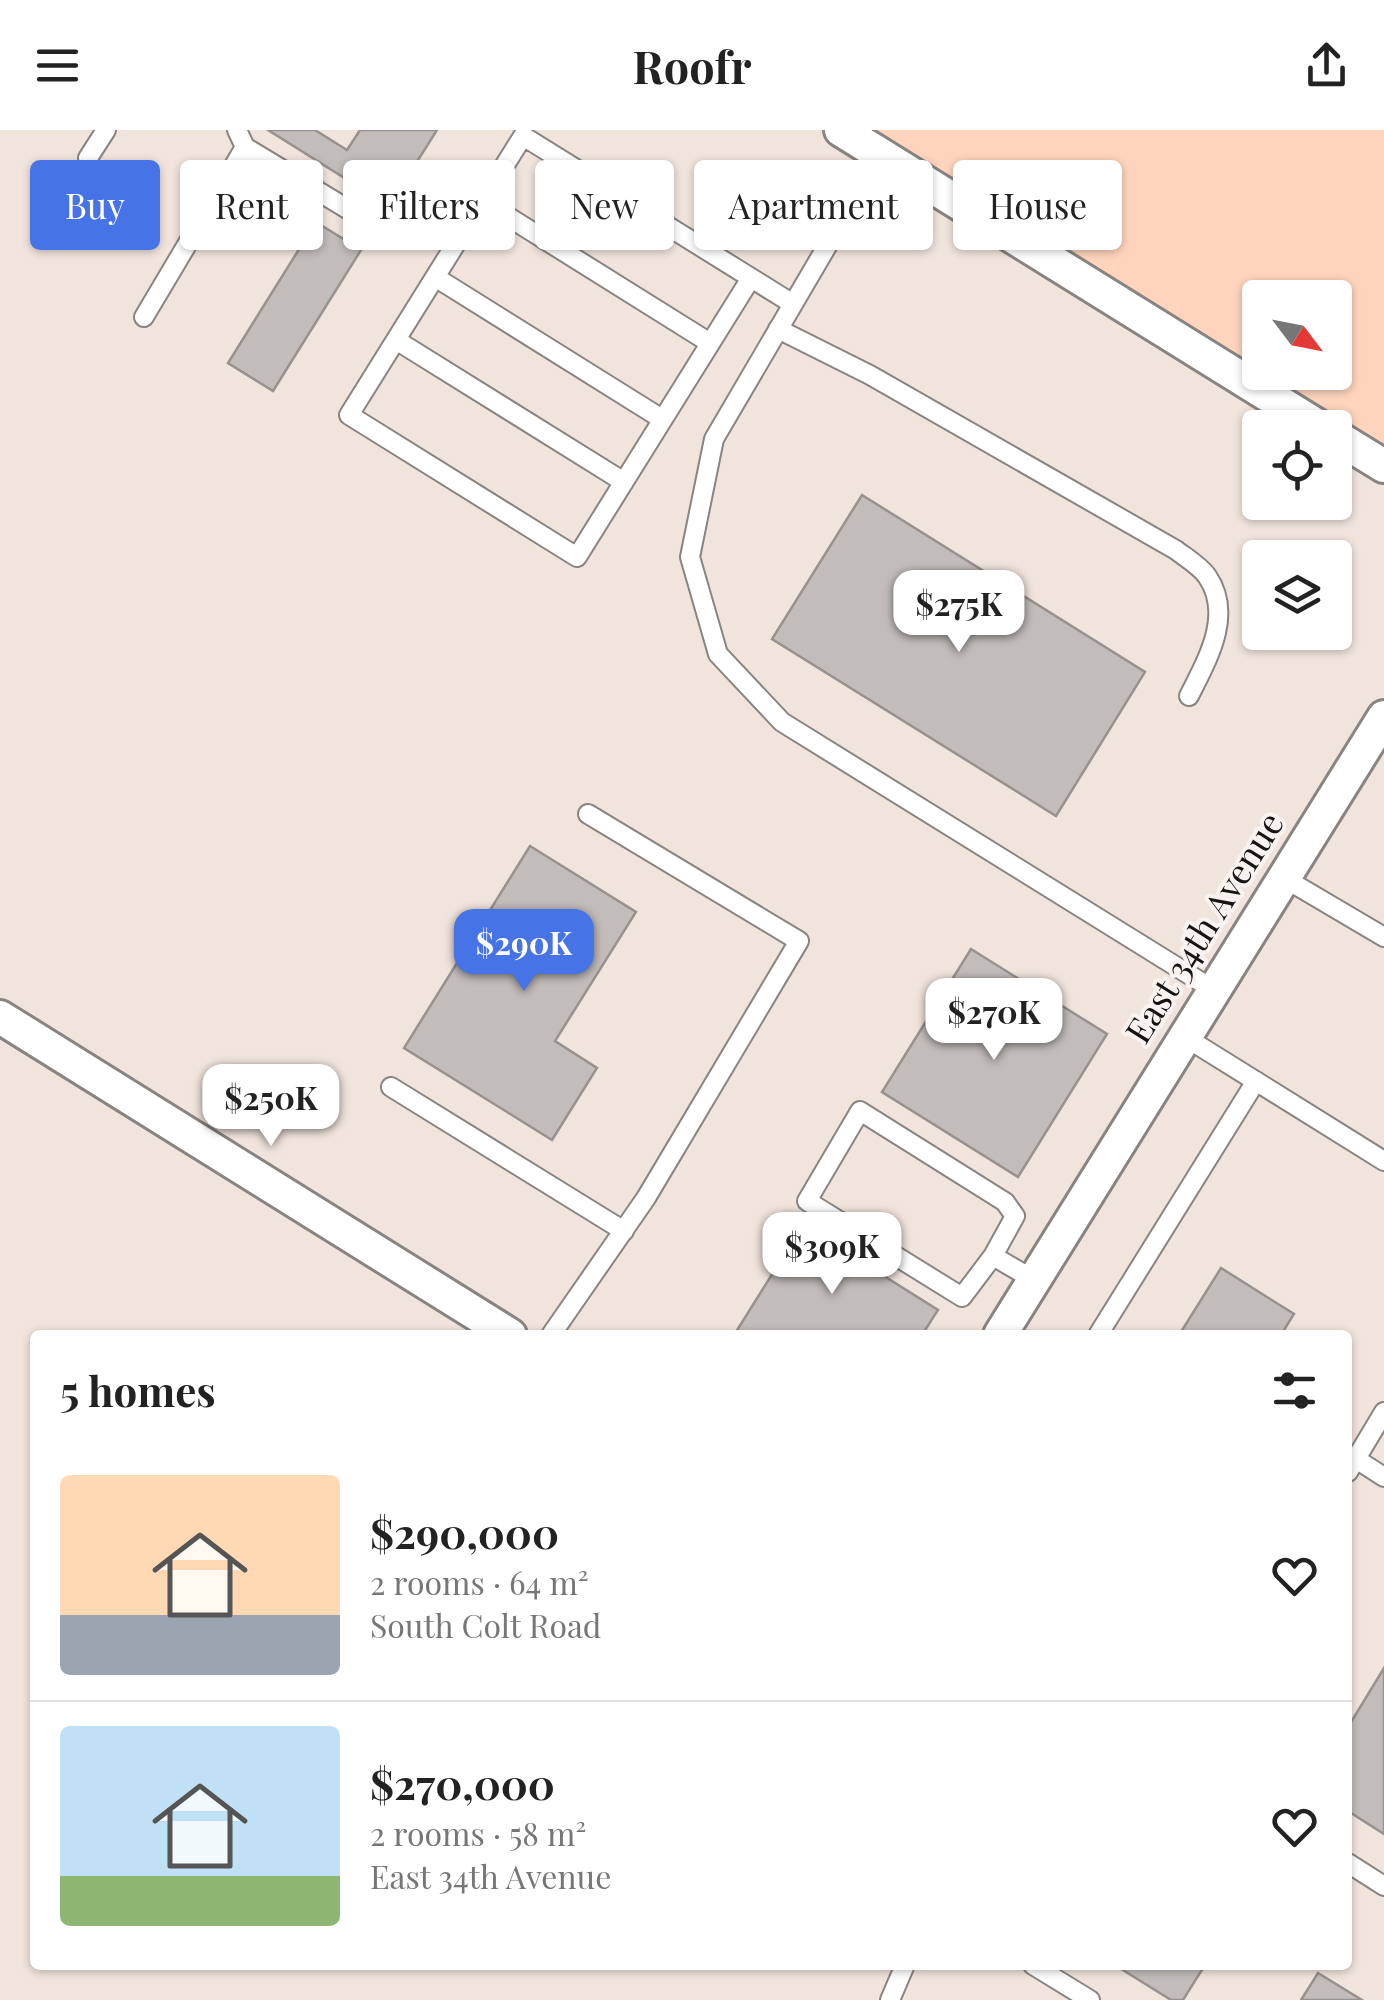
<!DOCTYPE html>
<html lang="en">
<head>
<meta charset="utf-8">
<style>
	body { margin:0; font-family:"Playfair Display",serif; background:#f6f6f6; color:#222; height:100vh; display:flex; flex-direction:column; font-size:38px; white-space:nowrap }
	* { box-sizing:border-box; margin:0 }
	p { font-size:32px; color:#767676 }
	.icon { flex:none; width:55px; height:55px; fill:none; stroke:currentColor; stroke-width:2; stroke-linecap:round; stroke-linejoin:round }
	.map { position:relative; flex:1; overflow:hidden }
	.details { position:absolute; left:30px; top:1200px; width:1322px; height:640px; display:flex; flex-direction:column; background:#fff; border-radius:10px; box-shadow:0 2px 8px #0004 }
	.details>* { flex:none }
	.hud { position:absolute; left:30px; top:30px; width:1325px; height:90px; display:flex; gap:20px }
	.needle { width:65px; rotate:122deg }
	.controls { position:absolute; left:1242px; top:150px; display:grid; gap:20px }
	.controls a { display:grid; place-items:center; width:110px; height:110px; border-radius:10px; background:#fff; box-shadow:0 2px 8px #0004; font-size:50px }
	.price { position:absolute; translate:-50% -85px; padding:0 22px; border-radius:20px; background:#fff; color:#222; font-size:32px; line-height:65px; filter:drop-shadow(0 2px 5px #0008) }
	.price::after { content:''; position:absolute; left:50%; top:60px; width:30px; height:22px; margin-left:-15px; background:inherit; clip-path:polygon(0 0,100% 0,50% 100%) }
	.price.on { background:#4673e5; color:#fff }
	ul { padding:0; list-style:none }
	li { display:flex; align-items:center; gap:30px; height:250px; padding:0 30px }
	li+li { border-top:2px solid #e0e0e0 }
	li span { display:grid; place-items:center; flex:none; width:280px; height:200px; border-radius:10px; color:#555 }
	li>.icon { margin-inline-start:auto }
	span .icon { width:120px; height:120px; fill:#fffc; stroke-width:1 }
	li b { font-size:42px }
	h2 { display:flex; justify-content:space-between; align-items:center; height:120px; padding:0 30px; font-size:42px }
	.tag { padding:0 35px; border-radius:10px; background:#fff; box-shadow:0 2px 8px #0004; font-size:35px; line-height:90px }
	.tag.on { background:#4673e5; color:#fff }
	header { display:flex; justify-content:space-between; align-items:center; height:130px; padding:0 30px; background:#fff; font-size:45px; font-weight:700 }
	.map>svg:first-child { display:block }
	.built { fill:#f1e4dd; fill-rule:evenodd }
	.green { fill:#fed4bd; fill-rule:evenodd }
	.building { fill:#c2bdba; stroke:#97928f; stroke-width:2.5 }
	.lines { fill:none; stroke-linecap:round; stroke-linejoin:round }
	.service-casing { stroke:#888481; stroke-width:22 }
	.minor-casing { stroke:#888481; stroke-width:38 }
	.service { stroke:#fff; stroke-width:18 }
	.minor { stroke:#fff; stroke-width:32 }
	.labels { text-anchor:middle; stroke-width:8; stroke-linejoin:round; paint-order:stroke }
	.street-label { font-size:35px; fill:#151413; stroke:#f8f3f0 }
</style>
</head>
<body>
<header><svg class="icon" aria-label="menu" viewBox="0 0 24 24"><path d="M4 6h16M4 12h16M4 18h16"/></svg>Roofr<svg class="icon" aria-label="share" viewBox="0 0 24 24"><path d="M12 15V3M7 8l5-5 5 5M5 13v7h14v-7"/></svg></header>
<div class="map">
<svg width="1384" height="1870" viewBox="0 0 1384 1870">
	<rect width="100%" height="100%" fill="#f8f3f0"/>
	<path class="built" d="M 0,0 L 841,0 L 1329,297 L 1260,298 L 1260,372 L 1335,372 L 1335,301 L 1384,331 L 1384,1870 L 0,1870 ZM 1260,428 L 1335,428 L 1335,502 L 1260,502 ZM 35,1205 L 1348,1205 L 1348,1835 L 35,1835 Z"/>
	<path class="green" d="M 857,0 L 1384,0 L 1384,324 ZM 1260,168 L 1335,168 L 1335,242 L 1260,242 Z"/>
	<path class="building" d="M 268,0 L 315,0 L 347,20 L 360,0 L 437,0 L 389,76 Z
		M 316,92 L 361,120 L 273,261 L 228,233 Z
		M 862,365 L 1145,542 L 1056,686 L 772,509 Z
		M 530,716 L 636,782 L 555,911 L 597,938 L 552,1010 L 404,918 Z
		M 971,819 L 1107,904 L 1018,1047 L 882,962 Z
		M 803,1095 L 938,1180 L 922,1205 L 734,1205 Z
		M 1221,1138 L 1294,1184 L 1281,1205 L 1179,1205 Z
		M 1384,1538 L 1384,1704 L 1348,1681 L 1348,1597 Z
		M 1115,1835 L 1205,1835 L 1183,1870 L 1171,1870 Z
		M 1318,1843 L 1362,1870 L 1301,1870 Z"/>
	<g class="lines">
		<defs>
			<path id="service" d="M 245,17 L 364,89
				M 881,24 L 714,309 L 690,427 L 718,524 L 782,592 L 1214,860
				M 88,28 L 106,0
				M 483,71 L 710,213
				M 435,147 L 662,289
				M 751,148 L 577,427 L 349,285 L 523,6 L 793,174
				M 144,187 L 245,17 L 237,0
				M 778,199 L 870,245 L 1176,420 C 1185,427 1200,436 1207,446 C 1234,485 1207,530 1189,566
				M 396,210 L 624,352
				M 1284,748 L 1384,807
				M 1185,907 L 1384,1031
				M 391,957 L 624,1101
				M 993,1126 L 1015,1086 L 1005,1072 L 860,981 L 807,1071 L 962,1167 L 993,1126 L 1034,1150
				M 551,1205 L 646,1068 L 799,811 L 588,684
				M 1098,1205 L 1256,951
				M 1356,1329 L 1384,1347
				M 1348,1342 L 1384,1282
				M 1348,1733 L 1384,1756
				M 1033,1835 L 1090,1870
				M 890,1870 L 905,1835"/>
			<path id="minor" d="M 841,0 L 1321,298
				M 1335,306 L 1384,336
				M 0,887 L 510,1205
				M 1000,1205 L 1384,587"/>
		</defs>
		<use href="#service" class="service-casing"/>
		<use href="#minor" class="minor-casing"/>
		<use href="#service" class="service"/>
		<use href="#minor" class="minor"/>
	</g>
	<g class="labels">
		<g class="street-label">
			<text transform="translate(1205 798) rotate(-58)" y="12">East 34th Avenue</text>
		</g>
	</g>
</svg>
<div class="controls">
<a><svg class="needle" viewBox="-14 -14 28 28"><path d="M0-13l5 13h-10z" fill="#e53935"/><path d="M0 13l5-13h-10z" fill="#767676"/></svg></a>
<a><svg class="icon" aria-label="locate" viewBox="0 0 24 24"><circle cx="12" cy="12" r="6"/><path d="M12 2v4M12 18v4M2 12h4M18 12h4"/></svg></a>
<a><svg class="icon" aria-label="layers" viewBox="0 0 24 24"><path d="M12 4l9 5-9 5-9-5zM3 14l9 5 9-5"/></svg></a>
</div>
<b class="price" style="left:959px;top:525px">$275K</b>
<b class="price on" style="left:524px;top:864px">$290K</b>
<b class="price" style="left:994px;top:933px">$270K</b>
<b class="price" style="left:271px;top:1019px">$250K</b>
<b class="price" style="left:832px;top:1167px">$309K</b>
<div class="hud">
<a class="tag on">Buy</a>
<a class="tag">Rent</a>
<a class="tag">Filters</a>
<a class="tag">New</a>
<a class="tag">Apartment</a>
<a class="tag">House</a>
</div>
<section class="details">
<h2>5 homes<svg class="icon" aria-label="filters" viewBox="0 0 24 24"><path d="M4 7h16M4 17h16"/><circle cx="9" cy="7" r="2"/><circle cx="15" cy="17" r="2"/></svg></h2>
<ul>
<li><span style="background:linear-gradient(#ffd9b3 70%,#9aa5b1 0)"><svg class="icon" aria-label="home" viewBox="0 0 24 24"><path d="M3 11l9-7 9 7M6 9v11h12V9"/></svg></span><div><b>$290,000</b><p>2 rooms · 64 m²</p><p>South Colt Road</p></div><svg class="icon" aria-label="heart" viewBox="0 0 24 24"><path d="M12 20l-8-8c-3-5 5-10 8-4 3-6 11-1 8 4z"/></svg></li>
<li><span style="background:linear-gradient(#bfe0f5 75%,#8fb573 0)"><svg class="icon" aria-label="home" viewBox="0 0 24 24"><path d="M3 11l9-7 9 7M6 9v11h12V9"/></svg></span><div><b>$270,000</b><p>2 rooms · 58 m²</p><p>East 34th Avenue</p></div><svg class="icon" aria-label="heart" viewBox="0 0 24 24"><path d="M12 20l-8-8c-3-5 5-10 8-4 3-6 11-1 8 4z"/></svg></li>
</ul>
</section>
</div>
</body>
</html>
